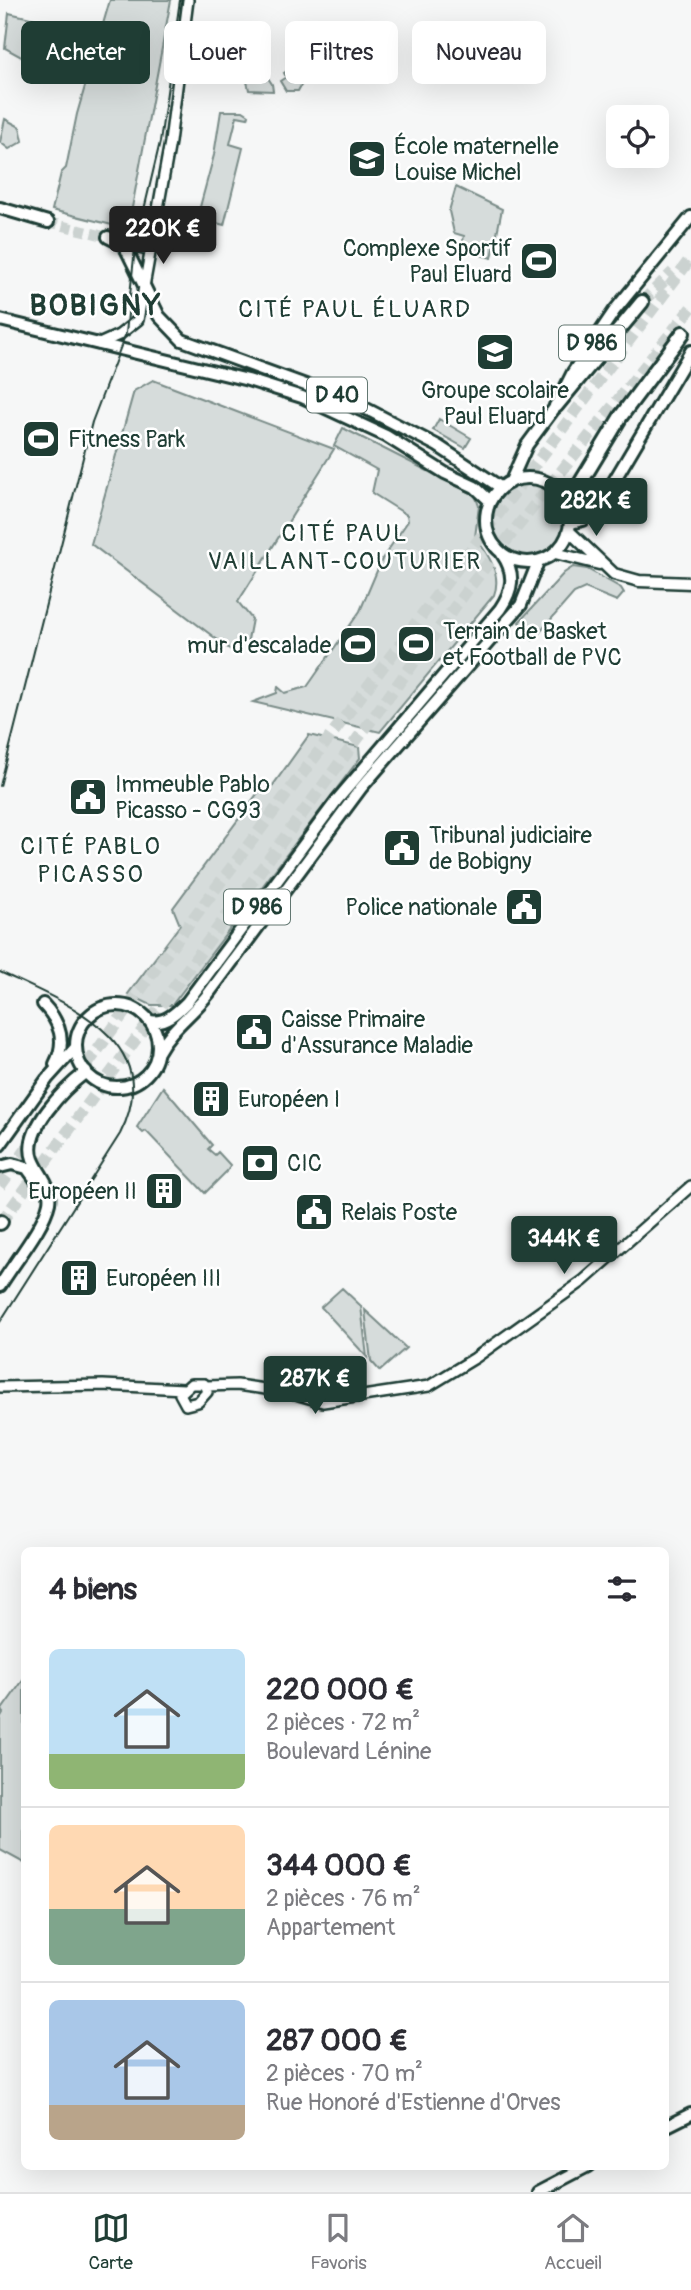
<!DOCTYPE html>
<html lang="fr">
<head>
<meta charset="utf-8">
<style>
	body { margin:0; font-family:Pangolin,sans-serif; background:#f2f2f3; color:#2b2b33; height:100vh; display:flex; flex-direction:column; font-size:26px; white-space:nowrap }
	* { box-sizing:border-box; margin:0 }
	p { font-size:23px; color:#7c7c81 }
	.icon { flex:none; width:38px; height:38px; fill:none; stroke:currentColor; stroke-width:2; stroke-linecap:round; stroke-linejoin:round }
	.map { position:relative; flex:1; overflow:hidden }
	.sheet { position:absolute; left:21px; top:1547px; width:648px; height:623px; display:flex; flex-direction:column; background:#fff; border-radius:10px; box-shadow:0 7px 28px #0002 }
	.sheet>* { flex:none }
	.guide { position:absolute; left:21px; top:21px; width:649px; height:63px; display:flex; gap:14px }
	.controls { position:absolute; left:606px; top:105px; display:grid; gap:14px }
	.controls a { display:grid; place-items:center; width:63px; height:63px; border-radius:10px; background:#fff; box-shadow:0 7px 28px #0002; font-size:35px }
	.price { position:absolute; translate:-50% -60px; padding:0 16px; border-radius:7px; background:#1f3d34; color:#fff; font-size:23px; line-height:46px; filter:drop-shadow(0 2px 4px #0008) }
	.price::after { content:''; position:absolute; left:50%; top:42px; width:21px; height:16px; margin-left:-10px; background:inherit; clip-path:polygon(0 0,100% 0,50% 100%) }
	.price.selected { background:#222; color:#fff }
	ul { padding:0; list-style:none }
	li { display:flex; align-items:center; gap:21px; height:175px; padding:0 28px }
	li+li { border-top:2px solid #e1e1e2 }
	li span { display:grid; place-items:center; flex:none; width:196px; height:140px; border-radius:10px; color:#555 }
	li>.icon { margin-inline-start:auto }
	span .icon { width:84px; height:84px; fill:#fffc; stroke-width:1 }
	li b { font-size:30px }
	h2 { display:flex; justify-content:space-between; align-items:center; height:84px; padding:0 28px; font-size:30px }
	.tag { padding:0 24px; border-radius:10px; background:#fff; box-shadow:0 7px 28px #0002; font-size:24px; line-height:63px }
	.tag.selected { background:#1f3d34; color:#fff }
	.menu { display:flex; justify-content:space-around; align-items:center; height:98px; border-top:2px solid #e1e1e2; background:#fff; font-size:19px; color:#7c7c81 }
	.menu a { display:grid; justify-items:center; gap:4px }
	.menu .selected { color:#1f3d34 }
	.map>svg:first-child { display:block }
	.green { fill:#d6dcdb; stroke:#7a8c88; stroke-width:2 }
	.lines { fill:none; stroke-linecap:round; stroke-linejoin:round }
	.primary-tunnel { stroke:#cbd2d0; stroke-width:10; stroke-dasharray:10 5; stroke-linecap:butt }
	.motorway-tunnel { stroke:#cbd2d0; stroke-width:12; stroke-dasharray:12 6; stroke-linecap:butt }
	.tertiary-casing { stroke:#1f3d34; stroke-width:14 }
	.secondary-casing { stroke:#1f3d34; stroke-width:15 }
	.primary-casing { stroke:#1f3d34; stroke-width:16 }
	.motorway-casing { stroke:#1f3d34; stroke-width:18 }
	.tertiary { stroke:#fff; stroke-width:9 }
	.secondary { stroke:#fff; stroke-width:10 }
	.primary { stroke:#fff; stroke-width:10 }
	.motorway { stroke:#fff; stroke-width:12 }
	.tram { stroke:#1f3d34; stroke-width:2 }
	.labels { text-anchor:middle; stroke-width:5; stroke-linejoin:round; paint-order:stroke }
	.shield { fill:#fff; stroke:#627771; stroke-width:2 }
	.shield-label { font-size:21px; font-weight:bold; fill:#1f3d34 }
	.poi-label { font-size:23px; fill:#1f3d34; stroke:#fff; text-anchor:start }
	.neighbourhood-label { font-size:24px; letter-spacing:2px; fill:#1f3d34; stroke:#fff }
	.district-label { font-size:30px; font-weight:bold; letter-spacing:2px; fill:#1f3d34; stroke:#fff }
</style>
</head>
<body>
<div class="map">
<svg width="691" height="2192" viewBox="0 0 691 2192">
	<rect width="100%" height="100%" fill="#f6f7f7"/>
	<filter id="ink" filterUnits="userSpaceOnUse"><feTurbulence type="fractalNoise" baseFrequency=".0143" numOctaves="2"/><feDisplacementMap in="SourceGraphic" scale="14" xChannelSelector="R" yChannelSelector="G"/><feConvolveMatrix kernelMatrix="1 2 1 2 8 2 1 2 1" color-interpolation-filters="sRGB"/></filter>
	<g filter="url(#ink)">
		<path class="green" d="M 110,0 L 171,0 L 128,229 L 52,210 L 61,173 L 66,168 L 77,114 Z
			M 9,13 L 35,19 L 25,59 L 5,48 Z
			M 319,46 L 322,47 L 298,91 L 286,91 L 280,81 L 286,77 L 284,73 L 308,59 L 308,53 Z
			M 259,64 L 272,84 L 273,91 L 249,90 L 245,73 Z
			M 221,111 L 243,111 L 249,115 L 248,118 L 237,116 L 230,144 L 243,148 L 224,225 L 197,218 L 214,155 Z
			M 5,119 L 20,127 L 23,141 L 9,149 L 0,142 Z
			M 456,187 L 502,209 L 492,258 L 461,250 L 464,236 L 454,233 L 449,211 Z
			M 153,380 L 334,449 L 238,602 L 252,619 L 248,640 L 231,650 L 91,544 L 134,391 Z
			M 439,419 L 471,438 L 465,448 L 433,430 Z
			M 343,428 L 475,495 L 479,506 L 475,537 C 488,554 502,574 494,595 L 380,732 L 253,702 L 277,693 L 278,687 L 285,693 L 307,687 L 360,611 L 382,559 L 408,521 L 407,515 L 372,493 L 377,470 L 334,446 Z
			M493 520a36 36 0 1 1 72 0a36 36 0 1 1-72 0Z
			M 573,567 L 587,569 L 621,588 L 624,593 L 617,601 L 585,588 L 574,593 L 533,640 L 519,622 L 564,573 Z
			M 309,735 L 359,747 L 360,758 L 172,1005 L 151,1005 L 128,994 L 180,925 L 173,908 L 260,790 L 268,792 Z
			M 163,1087 L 212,1145 L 208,1149 L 215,1155 L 218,1152 L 230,1165 L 228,1170 L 205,1193 L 146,1131 L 143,1133 L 137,1127 Z
			M 342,1288 L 361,1306 L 367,1357 L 321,1307 Z
			M 365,1310 L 406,1348 L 380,1371 L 371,1361 Z
			M 24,1679 L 24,1863 L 0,1850 L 0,1718 L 3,1713 L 1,1711 Z"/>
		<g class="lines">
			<path class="primary-tunnel" d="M 48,222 L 108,237"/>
			<path class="motorway-tunnel" d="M 642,302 L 673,272
				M 77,1079 L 161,961 L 691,258
				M 0,1186 L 36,1136
				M 1,1222 L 471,585 L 691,308"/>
			<defs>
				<path id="tertiary" d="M 124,245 L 143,249 L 153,241
					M 99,344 L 119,335 L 138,320 L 170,142 L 188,0
					M 191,1384 L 204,1384 L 207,1392 L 198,1402 L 186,1405 L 180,1394 Z
					M 207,1386 L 237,1385 L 300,1394
					M 0,1387 L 103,1385 L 184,1389
					M 295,1394 L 323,1402 L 429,1386 L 475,1358 L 583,1281 L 691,1186"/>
				<path id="secondary" d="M 570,532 L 614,574 L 639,581 L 691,583
					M 555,553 L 599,564"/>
				<path id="primary" d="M 0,208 L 48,222
					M 108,237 L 124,245 L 159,316 L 182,340 L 355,403 L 438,446 L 500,487
					M 0,320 L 248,380 L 302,397 L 386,436 L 445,473 L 475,487 L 490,501
					M486 520a42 42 0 1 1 84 0a42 42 0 1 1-84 0Z
					M 511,481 L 527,445 L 556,406 L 573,372 L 615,310 L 691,217
					M 571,523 L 583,520 L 605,496 L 691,351
					M 43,1004 C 60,1022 67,1041 55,1064
					M76 1046a41 41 0 1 1 82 0a41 41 0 1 1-82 0Z
					M 150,1021 C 165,1024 177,1012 187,1002 L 337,800 L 500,609 C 513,590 516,574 502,554
					M 158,1052 C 171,1028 193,1014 209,993 L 361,788 L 521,605 L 538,562
					M 0,1145 L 47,1079 L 76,1047
					M 0,1167 L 12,1164 L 27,1168 L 41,1187
					M 0,1286 C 13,1264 44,1227 49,1203 C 52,1184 39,1175 33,1159 C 22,1130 65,1088 86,1072
					M 665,2127 L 691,2114
					M 538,2192 L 588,2166"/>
				<path id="motorway" d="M 556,406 L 642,302
					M 566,499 L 575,492 L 621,416 L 683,333
					M 0,1223 L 1,1222"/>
			</defs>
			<use href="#tertiary" class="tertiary-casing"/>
			<use href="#secondary" class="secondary-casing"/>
			<use href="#primary" class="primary-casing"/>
			<use href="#motorway" class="motorway-casing"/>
			<use href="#tertiary" class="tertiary"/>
			<use href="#secondary" class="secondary"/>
			<use href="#primary" class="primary"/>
			<use href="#motorway" class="motorway"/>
			<path class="tram" d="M 0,786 L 92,422 L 126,333 L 135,248 L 160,142 L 180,0
				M 0,972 C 65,1003 168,1040 120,1134 L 0,1322"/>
		</g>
	</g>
	<defs>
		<symbol id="school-square" viewBox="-11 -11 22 22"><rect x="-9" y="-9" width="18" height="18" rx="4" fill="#1f3d34" stroke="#fff"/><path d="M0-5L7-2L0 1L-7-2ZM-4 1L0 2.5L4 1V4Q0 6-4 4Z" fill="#fff"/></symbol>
		<symbol id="stadium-square" viewBox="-11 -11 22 22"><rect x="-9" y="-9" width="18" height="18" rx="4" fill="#1f3d34" stroke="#fff"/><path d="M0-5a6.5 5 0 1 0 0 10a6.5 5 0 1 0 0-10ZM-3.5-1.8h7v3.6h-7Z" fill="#fff"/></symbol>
		<symbol id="civic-square" viewBox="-11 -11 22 22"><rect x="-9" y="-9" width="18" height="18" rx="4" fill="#1f3d34" stroke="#fff"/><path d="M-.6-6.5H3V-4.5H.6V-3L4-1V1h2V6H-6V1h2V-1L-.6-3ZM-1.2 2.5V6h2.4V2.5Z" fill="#fff"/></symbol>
		<symbol id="building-square" viewBox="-11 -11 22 22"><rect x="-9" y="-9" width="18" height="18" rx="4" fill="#1f3d34" stroke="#fff"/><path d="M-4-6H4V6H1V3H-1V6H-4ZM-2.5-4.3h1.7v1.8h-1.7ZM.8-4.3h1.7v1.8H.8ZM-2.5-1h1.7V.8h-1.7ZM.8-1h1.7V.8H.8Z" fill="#fff"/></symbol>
		<symbol id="bank-square" viewBox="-11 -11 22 22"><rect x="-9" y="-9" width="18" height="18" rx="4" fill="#1f3d34" stroke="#fff"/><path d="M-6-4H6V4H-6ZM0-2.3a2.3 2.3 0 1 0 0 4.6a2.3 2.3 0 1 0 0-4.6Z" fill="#fff"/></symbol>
	</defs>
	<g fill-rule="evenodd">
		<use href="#school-square" x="345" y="137" width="44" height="44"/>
		<use href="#stadium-square" x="517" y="239" width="44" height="44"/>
		<use href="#school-square" x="473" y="330" width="44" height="44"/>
		<use href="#stadium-square" x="19" y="417" width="44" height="44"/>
		<use href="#stadium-square" x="394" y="622" width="44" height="44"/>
		<use href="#stadium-square" x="336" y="623" width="44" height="44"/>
		<use href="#civic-square" x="66" y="775" width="44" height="44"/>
		<use href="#civic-square" x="380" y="826" width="44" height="44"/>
		<use href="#civic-square" x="502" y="885" width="44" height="44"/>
		<use href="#civic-square" x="232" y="1010" width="44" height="44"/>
		<use href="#building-square" x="189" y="1077" width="44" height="44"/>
		<use href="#bank-square" x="238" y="1141" width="44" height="44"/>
		<use href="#building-square" x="142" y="1169" width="44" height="44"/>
		<use href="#civic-square" x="292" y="1190" width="44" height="44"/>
		<use href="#building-square" x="57" y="1256" width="44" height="44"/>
	</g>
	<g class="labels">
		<g class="shield">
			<rect x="559" y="325.5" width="66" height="35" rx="5"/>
			<rect x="307" y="377.5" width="60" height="35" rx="5"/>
			<rect x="224" y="889.5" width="66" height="35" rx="5"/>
		</g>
		<g class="shield-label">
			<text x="592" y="350">D 986</text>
			<text x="337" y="402">D 40</text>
			<text x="257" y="914">D 986</text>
		</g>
		<g class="poi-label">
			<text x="394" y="154">École maternelle<tspan x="394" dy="26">Louise Michel</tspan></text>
			<text x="512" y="256" text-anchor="end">Complexe Sportif<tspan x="512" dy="26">Paul Eluard</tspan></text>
			<text x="495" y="398" text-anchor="middle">Groupe scolaire<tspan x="495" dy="26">Paul Eluard</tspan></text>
			<text x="68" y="447">Fitness Park</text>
			<text x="443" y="639">Terrain de Basket<tspan x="443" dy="26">et Football de PVC</tspan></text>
			<text x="331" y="653" text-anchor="end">mur d'escalade</text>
			<text x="115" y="792">Immeuble Pablo<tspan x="115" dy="26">Picasso - CG93</tspan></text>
			<text x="429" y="843">Tribunal judiciaire<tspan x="429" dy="26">de Bobigny</tspan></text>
			<text x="497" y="915" text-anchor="end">Police nationale</text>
			<text x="281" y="1027">Caisse Primaire<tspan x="281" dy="26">d'Assurance Maladie</tspan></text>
			<text x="238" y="1107">Européen I</text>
			<text x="287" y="1171">CIC</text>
			<text x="137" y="1199" text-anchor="end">Européen II</text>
			<text x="341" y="1220">Relais Poste</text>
			<text x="106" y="1286">Européen III</text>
		</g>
		<g class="neighbourhood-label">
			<text x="355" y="317">CITÉ PAUL ÉLUARD</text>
			<text x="345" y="541">CITÉ PAUL<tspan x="345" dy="28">VAILLANT-COUTURIER</tspan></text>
			<text x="91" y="854">CITÉ PABLO<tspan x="91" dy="28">PICASSO</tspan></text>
		</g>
		<g class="district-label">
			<text x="96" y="315">BOBIGNY</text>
		</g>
	</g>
</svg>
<div class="controls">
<a><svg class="icon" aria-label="locate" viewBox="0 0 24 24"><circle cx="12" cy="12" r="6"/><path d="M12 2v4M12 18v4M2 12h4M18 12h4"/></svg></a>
</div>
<b class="price selected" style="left:163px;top:266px">220K €</b>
<b class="price" style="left:596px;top:538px">282K €</b>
<b class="price" style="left:564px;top:1276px">344K €</b>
<b class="price" style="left:315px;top:1416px">287K €</b>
<div class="guide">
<a class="tag selected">Acheter</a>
<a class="tag">Louer</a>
<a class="tag">Filtres</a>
<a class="tag">Nouveau</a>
</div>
<section class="sheet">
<h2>4 biens<svg class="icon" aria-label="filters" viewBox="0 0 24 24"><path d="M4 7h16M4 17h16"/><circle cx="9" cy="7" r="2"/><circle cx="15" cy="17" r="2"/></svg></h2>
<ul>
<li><span style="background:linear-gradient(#bfe0f5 75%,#8fb573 0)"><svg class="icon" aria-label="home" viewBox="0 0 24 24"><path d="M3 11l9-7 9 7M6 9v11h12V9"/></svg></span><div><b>220 000 €</b><p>2 pièces · 72 m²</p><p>Boulevard Lénine</p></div></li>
<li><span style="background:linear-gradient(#ffd9b3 60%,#7fa58c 0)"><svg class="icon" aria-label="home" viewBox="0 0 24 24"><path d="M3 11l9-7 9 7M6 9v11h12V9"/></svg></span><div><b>344 000 €</b><p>2 pièces · 76 m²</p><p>Appartement</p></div></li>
<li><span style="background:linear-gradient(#a9c7e8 75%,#b9a48a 0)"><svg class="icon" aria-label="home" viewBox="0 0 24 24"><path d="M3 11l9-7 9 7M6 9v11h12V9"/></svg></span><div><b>287 000 €</b><p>2 pièces · 70 m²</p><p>Rue Honoré d'Estienne d'Orves</p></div></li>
</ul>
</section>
</div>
<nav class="menu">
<a class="selected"><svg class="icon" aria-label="map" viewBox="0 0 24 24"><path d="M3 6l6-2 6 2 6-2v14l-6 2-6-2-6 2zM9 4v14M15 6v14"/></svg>Carte</a>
<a><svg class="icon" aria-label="saved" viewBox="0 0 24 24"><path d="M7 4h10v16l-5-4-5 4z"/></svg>Favoris</a>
<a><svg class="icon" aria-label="home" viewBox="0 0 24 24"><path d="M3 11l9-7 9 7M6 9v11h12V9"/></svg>Accueil</a>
</nav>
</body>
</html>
